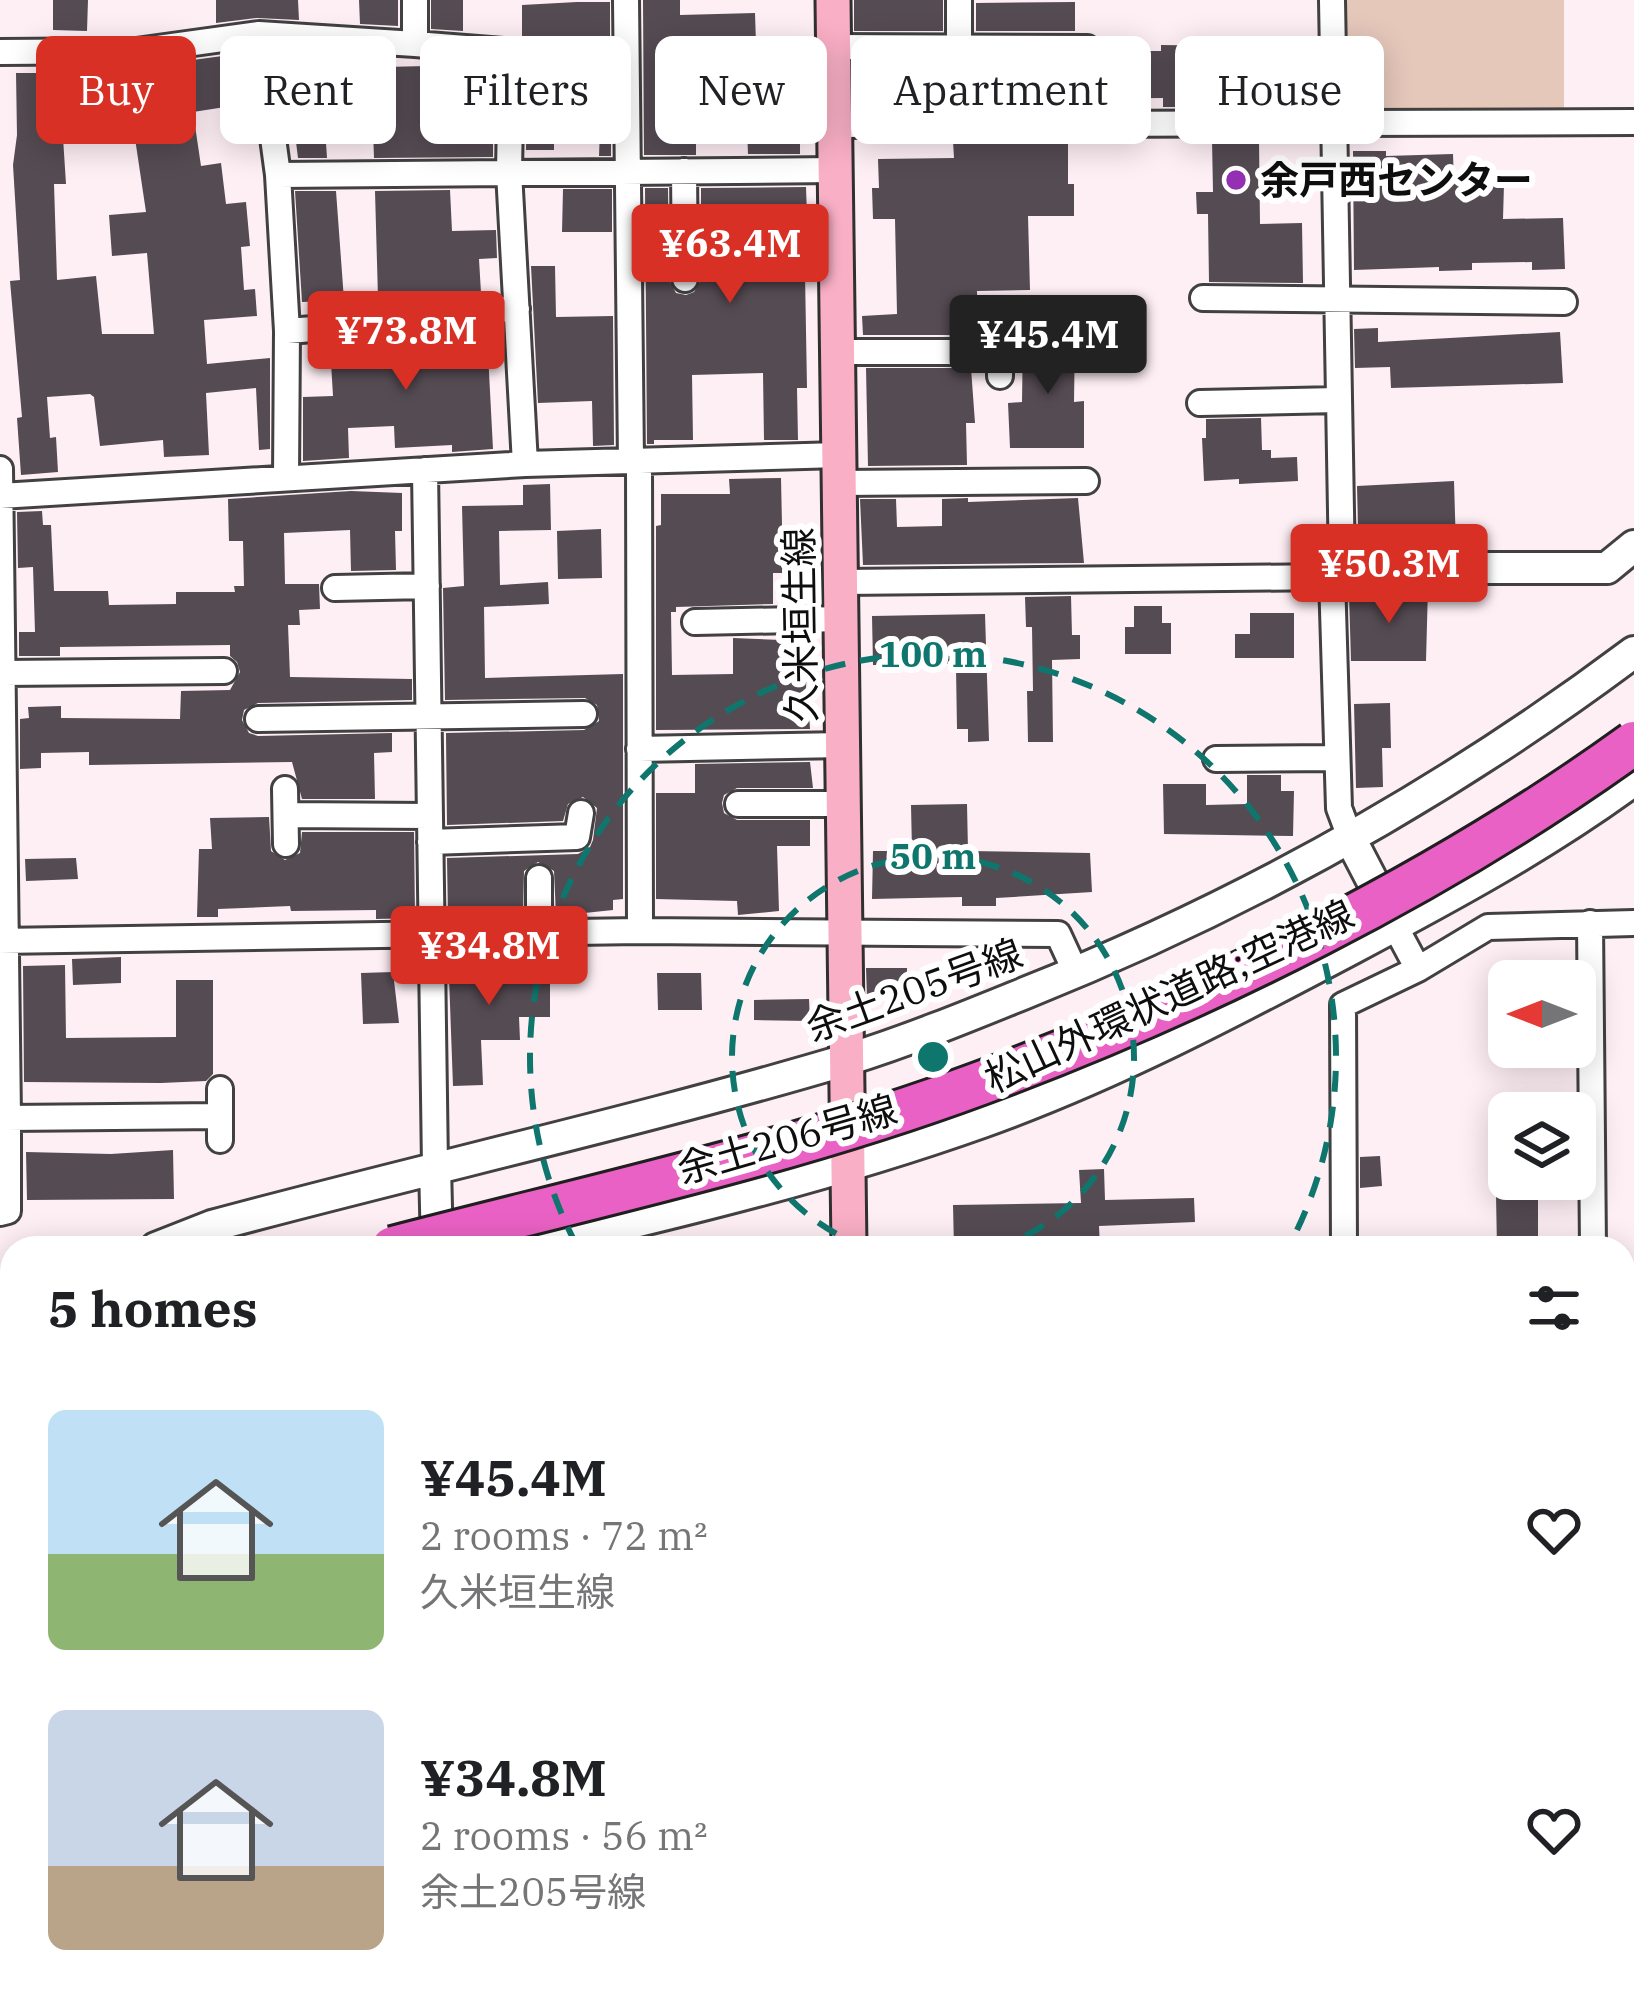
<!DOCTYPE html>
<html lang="en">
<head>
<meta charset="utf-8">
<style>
	body { margin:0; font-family:"IBM Plex Serif","Noto Sans JP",serif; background:#f2f2f2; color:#202124; height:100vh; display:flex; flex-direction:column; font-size:45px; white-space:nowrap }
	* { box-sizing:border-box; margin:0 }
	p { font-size:39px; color:#757577 }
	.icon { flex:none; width:66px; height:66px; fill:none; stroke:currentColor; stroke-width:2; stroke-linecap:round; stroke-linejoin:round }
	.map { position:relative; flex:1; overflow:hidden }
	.side { position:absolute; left:0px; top:1236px; width:1635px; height:771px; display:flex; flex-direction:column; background:#fff; border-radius:36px 36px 0 0; box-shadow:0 6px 30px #0003 }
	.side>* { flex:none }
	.guide { position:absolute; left:36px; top:36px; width:1563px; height:108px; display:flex; gap:24px }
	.needle { width:78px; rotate:270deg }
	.fabs { position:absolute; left:1488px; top:960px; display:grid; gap:24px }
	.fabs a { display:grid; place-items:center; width:108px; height:108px; border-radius:18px; background:#fff; box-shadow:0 6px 30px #0003; font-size:60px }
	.price { position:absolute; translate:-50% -102px; padding:0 27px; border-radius:12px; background:#d93025; color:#fff; font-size:39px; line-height:78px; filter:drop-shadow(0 3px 6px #0008) }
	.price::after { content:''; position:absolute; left:50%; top:72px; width:36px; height:27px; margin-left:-18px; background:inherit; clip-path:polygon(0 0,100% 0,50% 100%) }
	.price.active { background:#222; color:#fff }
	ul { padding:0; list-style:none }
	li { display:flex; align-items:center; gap:36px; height:300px; padding:0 48px }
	li span { display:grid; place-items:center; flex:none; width:336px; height:240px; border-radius:18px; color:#555 }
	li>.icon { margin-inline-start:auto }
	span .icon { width:144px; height:144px; fill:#fffc; stroke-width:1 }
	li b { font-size:51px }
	h2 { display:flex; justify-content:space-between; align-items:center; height:144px; padding:0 48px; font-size:51px }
	.pill { padding:0 42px; border-radius:18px; background:#fff; box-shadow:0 6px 30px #0003; font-size:42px; line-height:108px }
	.pill.active { background:#d93025; color:#fff }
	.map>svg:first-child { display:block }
	.green { fill:#e6c8bb }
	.building { fill:#554b53 }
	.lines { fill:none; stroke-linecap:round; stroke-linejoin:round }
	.minor-casing { stroke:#414141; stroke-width:30 }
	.tertiary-casing { stroke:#414141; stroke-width:36 }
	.secondary-casing { stroke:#303030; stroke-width:39 }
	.motorway-casing { stroke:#1f1f1f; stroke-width:48 }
	.minor { stroke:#fff; stroke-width:24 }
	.tertiary { stroke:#fff; stroke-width:30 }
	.secondary { stroke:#f9afc5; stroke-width:33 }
	.motorway { stroke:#ea61c5; stroke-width:42 }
	.motorway-bridge-casing { stroke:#1f1f1f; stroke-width:48; stroke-linecap:butt }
	.motorway-bridge { stroke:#ea61c5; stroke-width:42 }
	.ring { fill:none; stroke:#0f766e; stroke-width:6; stroke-dasharray:21 15 }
	.poi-dot { fill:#952fb4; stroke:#fff; stroke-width:4.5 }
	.labels { text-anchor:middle; stroke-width:12; stroke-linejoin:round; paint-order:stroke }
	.poi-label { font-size:39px; font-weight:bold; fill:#0e0e0e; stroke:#fff; text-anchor:start }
	.street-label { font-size:39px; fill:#0e0e0e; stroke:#fff }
	.centre { fill:#0f766e; stroke:#fff; stroke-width:6 }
	.ring-label { font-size:36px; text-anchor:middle; font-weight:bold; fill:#0f766e; stroke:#fff; stroke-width:12; stroke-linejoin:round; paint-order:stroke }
</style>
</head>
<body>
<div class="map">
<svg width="1634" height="2005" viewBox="0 0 1634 2005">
	<rect width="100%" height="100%" fill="#feeff5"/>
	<path class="green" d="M 1341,0 L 1564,0 L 1564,117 L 1358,118 L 1342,102 Z"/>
	<path class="building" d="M 53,0 L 88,0 L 87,31 L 53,30 Z
		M 216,0 L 298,0 L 299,20 L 257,18 L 216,23 Z
		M 359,0 L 398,0 L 398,26 L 360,24 Z
		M 431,0 L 463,0 L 463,31 L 431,29 Z
		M 643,0 L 680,0 L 680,15 L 755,13 L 756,44 L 693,46 L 695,107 L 737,107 L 736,50 L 759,50 L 760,109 L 813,109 L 814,134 L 800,134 L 800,154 L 748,154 L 747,129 L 696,129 L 696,155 L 644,155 Z
		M 854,0 L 943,0 L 943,31 L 854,31 Z
		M 577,2 L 610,2 L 610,58 L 554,58 L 554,108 L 611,106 L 611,156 L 599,156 L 600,129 L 554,130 L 554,150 L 526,150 L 527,61 L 522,49 L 522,5 Z
		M 1075,2 L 1075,31 L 976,31 L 976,3 Z
		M 1161,45 L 1316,47 L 1317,95 L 1296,95 L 1296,104 L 1259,107 L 1163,107 L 1163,98 L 1073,99 L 1068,108 L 899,105 L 899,108 L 860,108 L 860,64 L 1087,64 L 1096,62 L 1103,51 L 1161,51 Z
		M 278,52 L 316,54 L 318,104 L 386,99 L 385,67 L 427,66 L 432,141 L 493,141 L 493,157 L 374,158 L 373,129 L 331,131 L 332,143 L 326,143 L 327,158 L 298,158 L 296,142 L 290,142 Z
		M 245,53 L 254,118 L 240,120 L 238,105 L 193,112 L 201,166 L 221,163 L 226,204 L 246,202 L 250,246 L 241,247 L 244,290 L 255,289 L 257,316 L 204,320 L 207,364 L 270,358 L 270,449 L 259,450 L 256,388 L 206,393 L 209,455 L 164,457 L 163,440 L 100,446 L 94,397 L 90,394 L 47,397 L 50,438 L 56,437 L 58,472 L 21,475 L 17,418 L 22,417 L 10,281 L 20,280 L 13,165 L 17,135 L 16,73 L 65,73 L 66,122 L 62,122 L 66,184 L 54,184 L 57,280 L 96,276 L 102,334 L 154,334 L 147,253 L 112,256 L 109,215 L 146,212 L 133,125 L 141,124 L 133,68 Z
		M 1212,140 L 1259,140 L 1260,224 L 1302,223 L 1303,283 L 1209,282 L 1208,214 L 1197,214 L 1196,192 L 1213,192 Z
		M 953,141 L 1068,141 L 1068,184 L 1074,184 L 1074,216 L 1028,216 L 1030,290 L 977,291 L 978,335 L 863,335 L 862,316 L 897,314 L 895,219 L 873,219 L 872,188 L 879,188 L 878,159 L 954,158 Z
		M 1353,151 L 1386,151 L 1386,156 L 1453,154 L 1454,183 L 1504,184 L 1503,219 L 1563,218 L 1565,269 L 1532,270 L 1532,262 L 1472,263 L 1472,270 L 1439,271 L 1439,267 L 1354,270 Z
		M 806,187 L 807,216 L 813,215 L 814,274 L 805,274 L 807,388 L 797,388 L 798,440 L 764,440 L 763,373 L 692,375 L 693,440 L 654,440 L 654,444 L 647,444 L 645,188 L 668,188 L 669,280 L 676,293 L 686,295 L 694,292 L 701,280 L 701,188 Z
		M 563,189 L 612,189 L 612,232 L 562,232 Z
		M 450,190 L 452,231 L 496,230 L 497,258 L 479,259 L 481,293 L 406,296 L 385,304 L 385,298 L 378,298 L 375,191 Z
		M 295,191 L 336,191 L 344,300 L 302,302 Z
		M 531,266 L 555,266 L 556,317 L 613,316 L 614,445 L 593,446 L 592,401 L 538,403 Z
		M 483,326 L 483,334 L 487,334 L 493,449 L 452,452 L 452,445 L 395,448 L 394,426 L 348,428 L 349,458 L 303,461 L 303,397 L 333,396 L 330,345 L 388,342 L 388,339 L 410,328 Z
		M 1378,328 L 1378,342 L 1560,332 L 1563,383 L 1391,388 L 1390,367 L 1355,368 L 1354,329 Z
		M 1023,335 L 1075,335 L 1074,402 L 1084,401 L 1084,448 L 1010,448 L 1008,403 L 1022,402 Z
		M 866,368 L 971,368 L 975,423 L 966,423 L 967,465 L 868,466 Z
		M 1261,418 L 1262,450 L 1271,450 L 1271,458 L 1297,457 L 1298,481 L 1239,484 L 1239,479 L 1204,481 L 1202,438 L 1206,438 L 1206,419 Z
		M 781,478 L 783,573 L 773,573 L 773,604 L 676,607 L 676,612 L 671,612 L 672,675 L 733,674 L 733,638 L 808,641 L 805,713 L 809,713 L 810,729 L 656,730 L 656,526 L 661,525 L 661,494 L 730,494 L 729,479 Z
		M 1454,481 L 1456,548 L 1394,548 L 1393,527 L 1358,527 L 1357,486 Z
		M 550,484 L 551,530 L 499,531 L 500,585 L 548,582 L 549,604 L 484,607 L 485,678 L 623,674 L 623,899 L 613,900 L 613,910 L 556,916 L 554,871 L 538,862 L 524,871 L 523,916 L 448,917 L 447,858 L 578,854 L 590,847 L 593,840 L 597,808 L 583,797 L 568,804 L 563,821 L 447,825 L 446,733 L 584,730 L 599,721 L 597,705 L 585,698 L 445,700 L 443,588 L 464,586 L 462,506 L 523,505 L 523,485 Z
		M 351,491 L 402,493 L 402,531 L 395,531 L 396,570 L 351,571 L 350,530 L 284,533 L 285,584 L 319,584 L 320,609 L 299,610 L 300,625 L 288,625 L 290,677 L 412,679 L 412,700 L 258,703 L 244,710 L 242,720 L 249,733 L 258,736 L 392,733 L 392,752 L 374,753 L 375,799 L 302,799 L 292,762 L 89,765 L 89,752 L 41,753 L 41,768 L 20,769 L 20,719 L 29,718 L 28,707 L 61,706 L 61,718 L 180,719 L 181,691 L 230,690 L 240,672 L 237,662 L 230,656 L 230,645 L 60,647 L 60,656 L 19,656 L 19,632 L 35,632 L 33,567 L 18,568 L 17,512 L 42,511 L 43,525 L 51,525 L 54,591 L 108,591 L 109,605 L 176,604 L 176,592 L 235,592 L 234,586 L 244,586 L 243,541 L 229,541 L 228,499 Z
		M 968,498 L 968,502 L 1078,498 L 1084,563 L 863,565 L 860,499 L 896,499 L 897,527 L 942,526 L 942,499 Z
		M 601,529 L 602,578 L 558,579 L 557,531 Z
		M 1395,587 L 1428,587 L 1426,661 L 1351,661 L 1349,594 L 1395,594 Z
		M 1071,596 L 1072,635 L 1080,635 L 1080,659 L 1052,660 L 1053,742 L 1028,742 L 1027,691 L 1033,691 L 1032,627 L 1026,627 L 1025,597 Z
		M 1134,606 L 1162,606 L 1162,623 L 1171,623 L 1171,654 L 1125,654 L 1125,627 L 1134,627 Z
		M 1250,613 L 1294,613 L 1294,658 L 1235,658 L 1235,634 L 1250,634 Z
		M 985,614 L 989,741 L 968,742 L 968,729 L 957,729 L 956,668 L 948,669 L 948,664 L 873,665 L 872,616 Z
		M 1390,703 L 1391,748 L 1382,748 L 1383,787 L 1356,788 L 1354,704 Z
		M 810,762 L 813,788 L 737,788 L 724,795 L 722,803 L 724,813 L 737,820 L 810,820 L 810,846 L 777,846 L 779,911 L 738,915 L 737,901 L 656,899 L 656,793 L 695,793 L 695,764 Z
		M 1247,775 L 1281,775 L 1281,791 L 1294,791 L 1293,836 L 1164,834 L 1163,784 L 1206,784 L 1206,805 L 1247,804 Z
		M 967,804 L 968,851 L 1090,853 L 1092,892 L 996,898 L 996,906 L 962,906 L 962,897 L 872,899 L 873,851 L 912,851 L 911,805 Z
		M 269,817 L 271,851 L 285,860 L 300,853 L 302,832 L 414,832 L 415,918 L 376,919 L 376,910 L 291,911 L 290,906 L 218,909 L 218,917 L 197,917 L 199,849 L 212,849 L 210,818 Z
		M 76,858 L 78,879 L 26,881 L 25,859 Z
		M 448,950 L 483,950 L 483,970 L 550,969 L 550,1017 L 519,1017 L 520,1040 L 481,1040 L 483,1085 L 453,1086 Z
		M 121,957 L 121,983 L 73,985 L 72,959 Z
		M 65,965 L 66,1038 L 176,1037 L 176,980 L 213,980 L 213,1074 L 206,1081 L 161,1083 L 24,1082 L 23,966 Z
		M 866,968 L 907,968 L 907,997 L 867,998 Z
		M 393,972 L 399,1023 L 363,1024 L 361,973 Z
		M 657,973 L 701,973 L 702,1010 L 658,1010 Z
		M 809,999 L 810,1021 L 754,1020 L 754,1000 Z
		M 173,1150 L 174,1199 L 27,1200 L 26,1152 L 111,1154 Z
		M 1380,1156 L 1382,1186 L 1360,1188 L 1360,1157 Z
		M 1104,1169 L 1105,1200 L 1194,1198 L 1195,1222 L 1099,1226 L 1100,1248 L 954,1248 L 953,1205 L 1081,1203 L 1079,1170 Z
		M 1496,1195 L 1538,1195 L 1538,1248 L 1497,1248 Z"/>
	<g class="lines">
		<defs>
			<path id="minor" d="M 415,0 L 415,44 L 503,51 L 511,61 L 509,172 L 525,464
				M 626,0 L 631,461
				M 959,0 L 959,48
				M 259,34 L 278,175 L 287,331 L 286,478
				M 834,47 L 1087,48
				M 0,52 L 136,51 L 259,34 L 415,44
				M 834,125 L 1634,122
				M 684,171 L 685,279
				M 278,175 L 835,170
				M 1203,298 L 1564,302
				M 287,331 L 381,324 L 406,312 L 517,309
				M 838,352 L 1000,352
				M 1000,376 L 1000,325
				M 1200,403 L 1338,400
				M 639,461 L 640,931
				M 0,469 L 8,1118 L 8,1211 L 0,1213
				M 425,470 L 435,1166
				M 840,483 L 1086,481
				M 0,496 L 525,464 L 839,455
				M 1332,577 L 1339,808 L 1351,840
				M 842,582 L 1332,577 L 1342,568 L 1332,0
				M 335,588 L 427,586
				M 695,622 L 842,619
				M 3,673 L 224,671
				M 258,719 L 584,714
				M 639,749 L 843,745
				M 1216,759 L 1336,758
				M 285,789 L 286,844
				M 738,804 L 844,804
				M 286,815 L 429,816
				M 430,842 L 577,837 L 581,813
				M 539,878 L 539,932
				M 1590,923 L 1593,1248
				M 0,941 L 640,931 L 1058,934 L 1076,973
				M 1418,969 L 1488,927 L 1634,923
				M 220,1089 L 220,1140
				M 8,1118 L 220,1116
				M 1344,1248 L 1343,1005 L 1418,969 L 1395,926
				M 1623,1389 L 1634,1390
				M 1623,1849 L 1634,1849
				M 0,1889 L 12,1890
				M 456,2005 L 457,1995
				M 1324,2005 L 1325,1995"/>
			<path id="tertiary" d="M 1342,568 L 1607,568 L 1634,546
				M 1351,840 L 1390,915
				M 435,1166 L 437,1248
				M 156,1248 L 212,1226 C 423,1169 637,1122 846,1060 C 907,1041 966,1017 1025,993 C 1243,906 1446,793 1634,652
				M 526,1248 C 679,1212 833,1175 982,1122 C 1111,1076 1232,1012 1353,948 C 1449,897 1546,845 1634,780
				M 0,1309 L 12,1304
				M 0,1425 L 12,1420
				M 0,1493 L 12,1627
				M 32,1995 L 32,2005"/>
			<path id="secondary" d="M 833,0 L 849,1248
				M 930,1995 L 931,2005"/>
			<path id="motorway" d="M 0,1382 L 12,1377"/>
		</defs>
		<use href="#minor" class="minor-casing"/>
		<use href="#tertiary" class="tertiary-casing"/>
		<use href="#secondary" class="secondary-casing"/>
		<use href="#motorway" class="motorway-casing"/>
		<use href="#minor" class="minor"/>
		<use href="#tertiary" class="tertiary"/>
		<use href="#secondary" class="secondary"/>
		<use href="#motorway" class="motorway"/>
		<defs>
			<path id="motorway-bridge" d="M 393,1248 C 589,1197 790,1154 981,1083 C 1202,1001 1442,882 1634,743"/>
		</defs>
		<use href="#motorway-bridge" class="motorway-bridge-casing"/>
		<use href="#motorway-bridge" class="motorway-bridge"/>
	</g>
	<g class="ring">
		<path d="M869 1248A201 201 0 1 1 997 1248"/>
		<path d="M577 1246A403 403 0 1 1 1289 1246"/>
	</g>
	<circle class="poi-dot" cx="1236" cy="180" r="12"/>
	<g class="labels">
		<g class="poi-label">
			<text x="1260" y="194">余戸西センター</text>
		</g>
		<g class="street-label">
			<text transform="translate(800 625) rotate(-91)" y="14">久米垣生線</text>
			<text transform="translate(914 990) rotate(-20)" y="14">余土205号線</text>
			<text transform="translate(1169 996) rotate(-25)" y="14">松山外環状道路;空港線</text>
			<text transform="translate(787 1139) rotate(-16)" y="14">余土206号線</text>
		</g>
	</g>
	<circle cx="933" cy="1057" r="18" class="centre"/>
	<g class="ring-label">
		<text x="933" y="667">100 m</text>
		<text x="933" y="869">50 m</text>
	</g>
</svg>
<div class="fabs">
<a><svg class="needle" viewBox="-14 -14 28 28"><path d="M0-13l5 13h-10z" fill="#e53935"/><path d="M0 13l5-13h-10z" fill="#757577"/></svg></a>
<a><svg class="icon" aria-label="layers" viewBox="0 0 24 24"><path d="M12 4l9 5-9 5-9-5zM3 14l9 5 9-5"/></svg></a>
</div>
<b class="price" style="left:730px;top:306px">¥63.4M</b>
<b class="price" style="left:406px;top:393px">¥73.8M</b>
<b class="price active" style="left:1048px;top:397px">¥45.4M</b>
<b class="price" style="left:1389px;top:626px">¥50.3M</b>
<b class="price" style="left:489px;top:1008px">¥34.8M</b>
<div class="guide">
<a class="pill active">Buy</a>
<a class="pill">Rent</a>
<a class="pill">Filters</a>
<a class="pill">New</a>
<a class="pill">Apartment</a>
<a class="pill">House</a>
</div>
<section class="side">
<h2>5 homes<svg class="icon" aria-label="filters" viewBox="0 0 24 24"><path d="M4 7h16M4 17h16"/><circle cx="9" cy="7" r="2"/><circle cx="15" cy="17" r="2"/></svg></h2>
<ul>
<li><span style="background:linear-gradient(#bfe0f5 60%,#8fb573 0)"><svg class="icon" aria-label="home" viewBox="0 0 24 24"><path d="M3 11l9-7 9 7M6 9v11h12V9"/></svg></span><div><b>¥45.4M</b><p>2 rooms · 72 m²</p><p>久米垣生線</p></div><svg class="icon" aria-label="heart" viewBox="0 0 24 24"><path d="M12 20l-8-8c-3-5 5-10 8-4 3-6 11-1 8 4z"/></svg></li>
<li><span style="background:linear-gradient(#c9d6e8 65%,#b9a48a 0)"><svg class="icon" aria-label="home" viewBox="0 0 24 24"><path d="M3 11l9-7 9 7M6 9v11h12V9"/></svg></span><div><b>¥34.8M</b><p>2 rooms · 56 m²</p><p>余土205号線</p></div><svg class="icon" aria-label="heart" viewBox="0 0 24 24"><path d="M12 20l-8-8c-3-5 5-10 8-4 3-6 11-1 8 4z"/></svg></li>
</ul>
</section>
</div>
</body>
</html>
